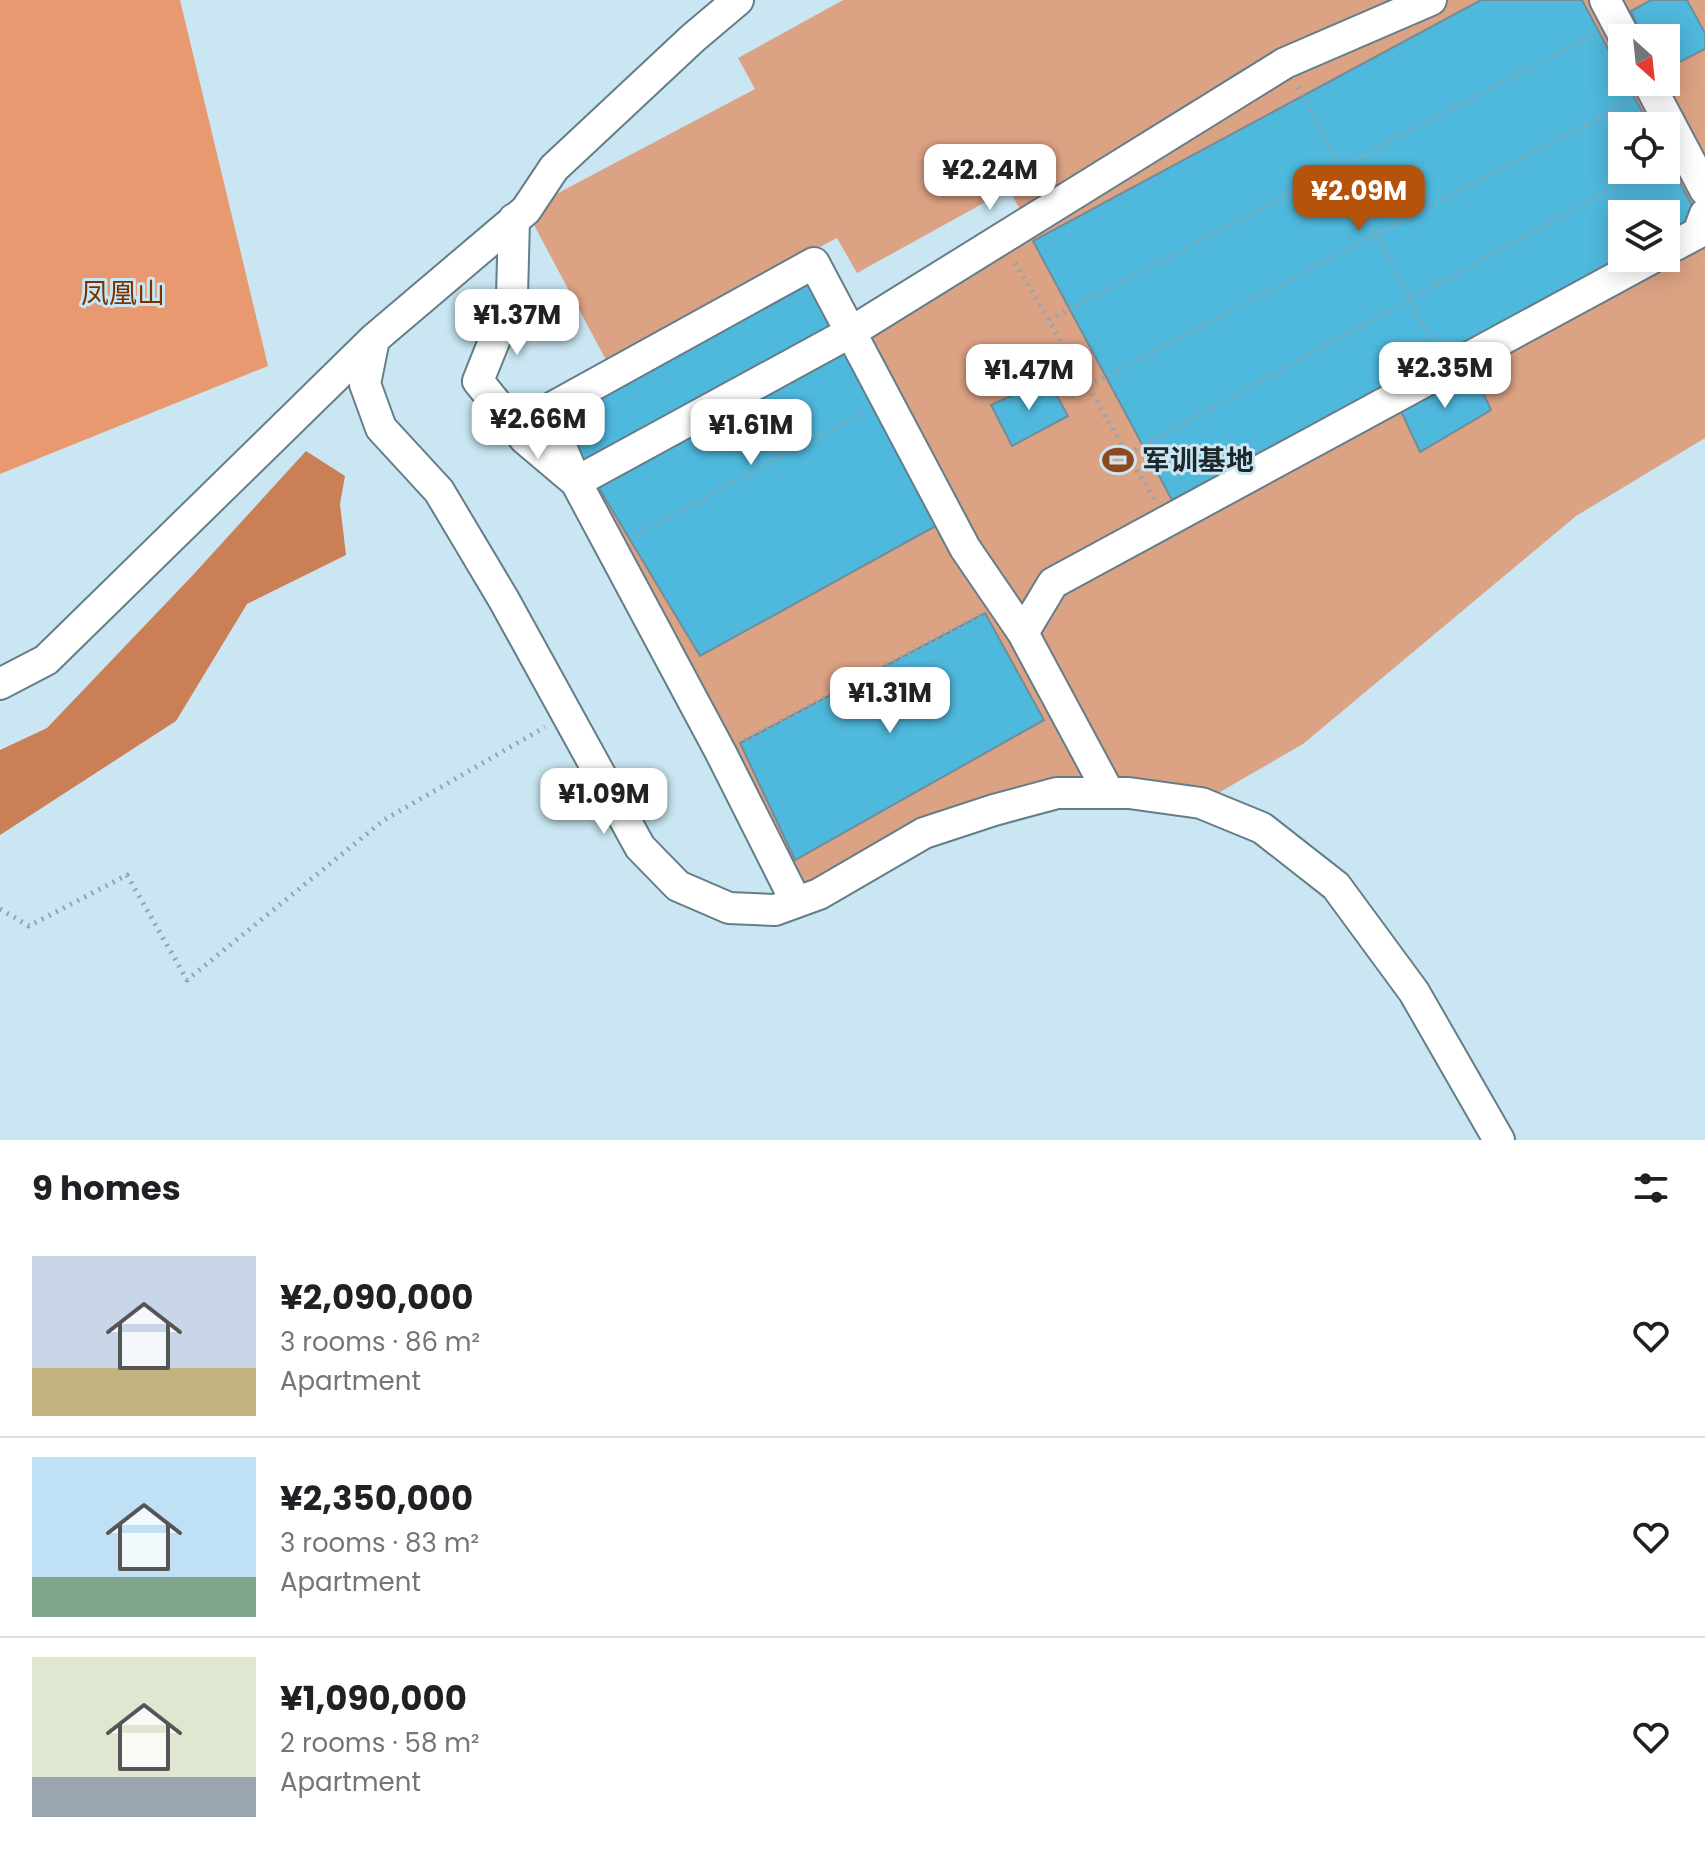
<!DOCTYPE html>
<html lang="en">
<head>
<meta charset="utf-8">
<style>
	body { margin:0; font-family:Poppins,"Noto Sans SC",sans-serif; background:#f6f6f6; color:#202124; height:100vh; display:flex; flex-direction:column; font-size:30px; white-space:nowrap }
	* { box-sizing:border-box; margin:0 }
	p { font-size:26px; color:#757577 }
	.icon { flex:none; width:44px; height:44px; fill:none; stroke:currentColor; stroke-width:2; stroke-linecap:round; stroke-linejoin:round }
	.map { position:relative; height:1140px; overflow:hidden }
	.sheet { display:flex; flex-direction:column; background:#fff; flex:1 }
	.sheet>* { flex:none }
	.needle { width:52px; rotate:153deg }
	.buttons { position:absolute; left:1608px; top:24px; display:grid; gap:16px }
	.buttons a { display:grid; place-items:center; width:72px; height:72px; border-radius:0px; background:#fff; box-shadow:0 4px 20px #0003; font-size:40px }
	.price { position:absolute; translate:-50% -68px; padding:0 18px; border-radius:16px; background:#fff; color:#222; font-size:26px; line-height:52px; filter:drop-shadow(0 2px 4px #0008) }
	.price::after { content:''; position:absolute; left:50%; top:48px; width:24px; height:18px; margin-left:-12px; background:inherit; clip-path:polygon(0 0,100% 0,50% 100%) }
	.price.on { background:#b45309; color:#fff }
	ul { padding:0; list-style:none }
	li { display:flex; align-items:center; gap:24px; height:200px; padding:0 32px }
	li+li { border-top:2px solid #e0e0e0 }
	li span { display:grid; place-items:center; flex:none; width:224px; height:160px; border-radius:0px; color:#555 }
	li>.icon { margin-inline-start:auto }
	span .icon { width:96px; height:96px; fill:#fffc; stroke-width:1 }
	li b { font-size:34px }
	h2 { display:flex; justify-content:space-between; align-items:center; height:96px; padding:0 32px; font-size:34px }
	.map>svg:first-child { display:block }
	.green { fill:#dca284; fill-rule:evenodd }
	.forest { fill:#e89970 }
	.water { fill:#cb7f57 }
	.building { fill:#4fb8dd; stroke:#718d98; stroke-width:2 }
	.lines { fill:none; stroke-linecap:round; stroke-linejoin:round }
	.minor-casing { stroke:#647e89; stroke-width:34 }
	.path { stroke:#8fa6b0; stroke-width:5; stroke-dasharray:2 6; stroke-linecap:butt }
	.minor { stroke:#fff; stroke-width:30 }
	.labels { text-anchor:middle; stroke-width:6; stroke-linejoin:round; paint-order:stroke }
	.park-label { font-size:28px; fill:#793300; stroke:#c9e6f2 }
	.poi-label { font-size:28px; font-weight:bold; fill:#1d282d; stroke:#c9e6f2; text-anchor:start }
</style>
</head>
<body>
<div class="map">
<svg width="1705" height="1140" viewBox="0 0 1705 1140">
	<rect width="100%" height="100%" fill="#c9e6f2"/>
	<path class="green" d="M 843,0 L 1705,0 L 1705,438 L 1576,516 L 1303,744 L 1201,803 L 1057,793 L 796,902 L 576,482 L 851,331 L 1026,221 L 1009,189 L 857,273 L 837,238 L 606,360 L 526,210 L 755,89 L 738,58 ZM 1622,38 L 1666,38 L 1666,82 L 1622,82 ZM 1622,126 L 1666,126 L 1666,170 L 1622,170 ZM 1622,214 L 1666,214 L 1666,258 L 1622,258 Z"/>
	<path class="forest" d="M 0,0 L 180,0 L 268,366 L 0,474 Z"/>
	<path class="water" d="M 306,451 L 345,476 L 340,504 L 346,555 L 247,604 L 176,721 L 0,835 L 0,750 L 47,728 L 192,576 Z"/>
	<path class="building" d="M 1481,0 L 1582,0 L 1622,75 L 1622,82 L 1626,82 L 1650,126 L 1622,126 L 1622,170 L 1666,170 L 1666,157 L 1699,218 L 1666,236 L 1666,214 L 1622,214 L 1622,258 L 1624,258 L 1172,500 L 1033,241 Z
		M 1651,0 L 1687,0 L 1705,33 L 1705,49 L 1666,69 L 1666,38 L 1643,38 L 1631,11 Z
		M 804,274 L 941,523 L 700,656 L 558,420 Z
		M 1472,369 L 1491,410 L 1420,452 L 1400,409 Z
		M 1048,379 L 1068,416 L 1012,446 L 991,405 Z
		M 985,613 L 1044,720 L 795,860 L 740,743 Z"/>
	<g class="lines">
		<defs>
			<path id="minor" d="M 738,0 L 693,38 L 554,168 L 526,210 L 374,339 L 365,384 L 381,428 L 439,491 L 504,600 L 640,847 L 678,886 L 729,908 L 775,910 L 819,894 L 924,833 L 994,810 L 1057,793 L 1129,793 L 1201,803 L 1262,828 L 1336,886 L 1414,992 L 1499,1140
				M 1605,0 L 1625,38
				M 1648,82 L 1705,190
				M 514,219 L 512,296 L 478,381 L 525,439 L 576,482 L 851,332 L 1285,63 L 1431,0
				M 1666,250 L 1698,233 L 1705,214
				M 0,684 L 46,660 L 374,339
				M 1109,793 L 1023,633 L 1053,583 L 1652,258
				M 796,902 L 721,753 L 576,482 L 546,411 L 814,263 L 965,548 L 1023,633"/>
		</defs>
		<use href="#minor" class="minor-casing"/>
		<path class="path" d="M 1298,87 L 1435,347
			M 1015,263 L 1154,499
			M 1049,320 L 1595,34
			M 1088,386 L 1630,101
			M 1128,454 L 1646,170
			M 634,536 L 861,413
			M 745,740 L 980,615
			M 0,909 L 29,926 L 127,875 L 187,980 L 384,820 L 545,727"/>
		<use href="#minor" class="minor"/>
	</g>
	<defs>
		<symbol id="stadium-bare" viewBox="-9 -9 18 18"><path d="M0-5a6.5 5 0 1 0 0 10a6.5 5 0 1 0 0-10ZM-3.5-1.8h7v3.6h-7Z" fill="#8d481f" stroke="#c9e6f2" stroke-width="2.5" paint-order="stroke"/></symbol>
	</defs>
	<g fill-rule="evenodd">
		<use href="#stadium-bare" x="1096" y="438" width="44" height="44"/>
	</g>
	<g class="labels">
		<g class="park-label">
			<text x="123" y="303">凤凰山</text>
		</g>
		<g class="poi-label">
			<text x="1142" y="470">军训基地</text>
		</g>
	</g>
</svg>
<div class="buttons">
<a><svg class="needle" viewBox="-14 -14 28 28"><path d="M0-13l5 13h-10z" fill="#e53935"/><path d="M0 13l5-13h-10z" fill="#757577"/></svg></a>
<a><svg class="icon" aria-label="locate" viewBox="0 0 24 24"><circle cx="12" cy="12" r="6"/><path d="M12 2v4M12 18v4M2 12h4M18 12h4"/></svg></a>
<a><svg class="icon" aria-label="layers" viewBox="0 0 24 24"><path d="M12 4l9 5-9 5-9-5zM3 14l9 5 9-5"/></svg></a>
</div>
<b class="price" style="left:990px;top:212px">¥2.24M</b>
<b class="price on" style="left:1359px;top:233px">¥2.09M</b>
<b class="price" style="left:517px;top:357px">¥1.37M</b>
<b class="price" style="left:1445px;top:410px">¥2.35M</b>
<b class="price" style="left:1029px;top:412px">¥1.47M</b>
<b class="price" style="left:538px;top:461px">¥2.66M</b>
<b class="price" style="left:751px;top:467px">¥1.61M</b>
<b class="price" style="left:890px;top:735px">¥1.31M</b>
<b class="price" style="left:604px;top:836px">¥1.09M</b>
</div>
<section class="sheet">
<h2>9 homes<svg class="icon" aria-label="filters" viewBox="0 0 24 24"><path d="M4 7h16M4 17h16"/><circle cx="9" cy="7" r="2"/><circle cx="15" cy="17" r="2"/></svg></h2>
<ul>
<li><span style="background:linear-gradient(#c9d6e8 70%,#c2b280 0)"><svg class="icon" aria-label="home" viewBox="0 0 24 24"><path d="M3 11l9-7 9 7M6 9v11h12V9"/></svg></span><div><b>¥2,090,000</b><p>3 rooms · 86 m²</p><p>Apartment</p></div><svg class="icon" aria-label="heart" viewBox="0 0 24 24"><path d="M12 20l-8-8c-3-5 5-10 8-4 3-6 11-1 8 4z"/></svg></li>
<li><span style="background:linear-gradient(#bfe0f5 75%,#7fa58c 0)"><svg class="icon" aria-label="home" viewBox="0 0 24 24"><path d="M3 11l9-7 9 7M6 9v11h12V9"/></svg></span><div><b>¥2,350,000</b><p>3 rooms · 83 m²</p><p>Apartment</p></div><svg class="icon" aria-label="heart" viewBox="0 0 24 24"><path d="M12 20l-8-8c-3-5 5-10 8-4 3-6 11-1 8 4z"/></svg></li>
<li><span style="background:linear-gradient(#dfe7d0 75%,#9aa5b1 0)"><svg class="icon" aria-label="home" viewBox="0 0 24 24"><path d="M3 11l9-7 9 7M6 9v11h12V9"/></svg></span><div><b>¥1,090,000</b><p>2 rooms · 58 m²</p><p>Apartment</p></div><svg class="icon" aria-label="heart" viewBox="0 0 24 24"><path d="M12 20l-8-8c-3-5 5-10 8-4 3-6 11-1 8 4z"/></svg></li>
</ul>
</section>
</body>
</html>
